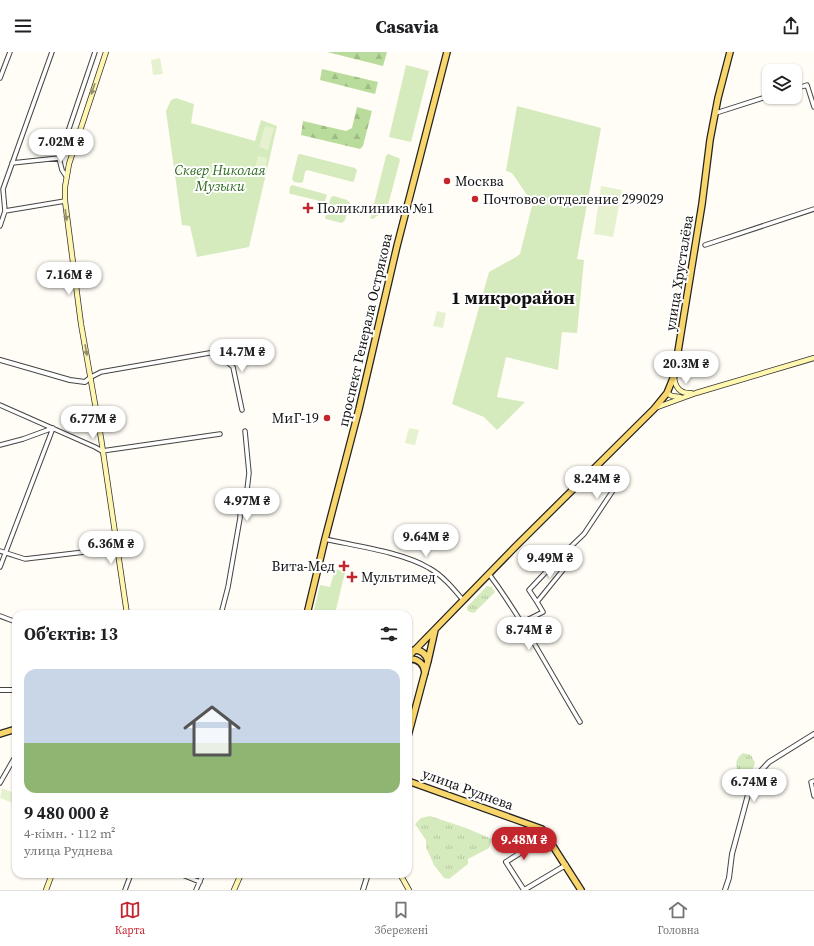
<!DOCTYPE html>
<html lang="uk">
<head>
<meta charset="utf-8">
<style>
	body { margin:0; font-family:"Source Serif 4",serif; background:#f6f6f6; color:#202124; height:100vh; display:flex; flex-direction:column; font-size:15px; white-space:nowrap }
	* { box-sizing:border-box; margin:0 }
	p { font-size:13px; color:#757577 }
	.icon { flex:none; width:22px; height:22px; fill:none; stroke:currentColor; stroke-width:2; stroke-linecap:round; stroke-linejoin:round }
	.map { position:relative; flex:1; overflow:hidden }
	.drawer { position:absolute; left:12px; top:558px; width:400px; height:268px; display:flex; flex-direction:column; background:#fff; border-radius:12px; box-shadow:0 1px 3px #0004 }
	.drawer>* { flex:none }
	.tools { position:absolute; left:762px; top:12px; display:grid; gap:8px }
	.tools a { display:grid; place-items:center; width:40px; height:40px; border-radius:8px; background:#fff; box-shadow:0 1px 3px #0004; font-size:20px }
	.price { position:absolute; translate:-50% -34px; padding:0 9px; border-radius:14px; background:#fff; color:#222; font-size:13px; line-height:26px; filter:drop-shadow(0 1px 2px #0008) }
	.price::after { content:''; position:absolute; left:50%; top:24px; width:12px; height:9px; margin-left:-6px; background:inherit; clip-path:polygon(0 0,100% 0,50% 100%) }
	.price.active { background:#c4262e; color:#fff }
	ul { padding:0; list-style:none }
	li { display:grid; align-content:center; gap:8px; height:212px; padding:0 12px }
	li+li { border-top:1px solid #e0e0e0 }
	li span { display:grid; place-items:center; height:124px; border-radius:12px; color:#555 }
	li>.icon { margin-inline-start:auto }
	span .icon { width:72px; height:72px; fill:#fffc; stroke-width:1 }
	li b { font-size:17px }
	h2 { display:flex; justify-content:space-between; align-items:center; height:48px; padding:0 12px; font-size:17px }
	header { display:flex; justify-content:space-between; align-items:center; height:52px; padding:0 12px; background:#fff; font-size:18px; font-weight:800 }
	.menu { display:flex; justify-content:space-around; align-items:center; height:56px; border-top:1px solid #e0e0e0; background:#fff; font-size:11px; color:#757577 }
	.menu a { display:grid; justify-items:center; gap:2px }
	.menu .active { color:#c4262e }
	.map>svg:first-child { display:block }
	.grass { fill:url(#grass-tufts) }
	.forest { fill:url(#forest-firs) }
	.park { fill:#d5ebbd }
	.pitch { fill:#e6f2cf }
	.lines { fill:none; stroke-linecap:round; stroke-linejoin:round }
	.minor-casing { stroke:#444; stroke-width:5.5 }
	.tertiary-casing { stroke:#444; stroke-width:6 }
	.secondary-casing { stroke:#333; stroke-width:6 }
	.primary-casing { stroke:#222; stroke-width:8 }
	.minor { stroke:#fff; stroke-width:3.5 }
	.tertiary { stroke:#fff; stroke-width:4 }
	.secondary { stroke:#fff6b0; stroke-width:4.5 }
	.primary { stroke:#f9d66b; stroke-width:5.5 }
	.oneway { fill:#948f68 }
	.poi-dot { fill:#c4262e; stroke:#fff; stroke-width:1.5 }
	.labels { text-anchor:middle; stroke-width:4; stroke-linejoin:round; paint-order:stroke }
	.park-label { font-size:14px; font-style:italic; fill:#2f6b1f; stroke:#fff }
	.poi-label { font-size:14px; fill:#111; stroke:#fff; text-anchor:start }
	.street-label { font-size:14px; fill:#111; stroke:#fff }
	.district-label { font-size:18px; font-weight:bold; fill:#111; stroke:#fff }
</style>
</head>
<body>
<header><svg class="icon" aria-label="menu" viewBox="0 0 24 24"><path d="M4 6h16M4 12h16M4 18h16"/></svg>Casavia<svg class="icon" aria-label="share" viewBox="0 0 24 24"><path d="M12 15V3M7 8l5-5 5 5M5 13v7h14v-7"/></svg></header>
<div class="map">
<svg width="814" height="838" viewBox="0 0 814 838">
	<defs>
		<pattern id="grass-tufts" width="24" height="20" patternUnits="userSpaceOnUse"><rect width="24" height="20" fill="#d5ebbd"/><path d="M3 7l-1-3M5 7V3M7 7l1-3M15 17l-1-3M17 17v-4M19 17l1-3" fill="none" stroke="#b6c8a1"/></pattern>
		<pattern id="forest-firs" width="22" height="20" patternUnits="userSpaceOnUse"><rect width="22" height="20" fill="#b9dc9c"/><path d="M5 1l3.5 6h-7zM16 11l3.5 6h-7z" fill="#9ebc85"/></pattern>
	</defs>
	<rect width="100%" height="100%" fill="#fffdf5"/>
	<path class="grass" d="M 487,534 L 492,535 L 495,540 L 474,561 L 470,560 L 467,558 L 467,555 Z
		M 743,701 L 751,703 L 755,711 L 751,721 L 748,724 L 739,721 C 735,713 735,707 743,701 Z
		M 430,764 L 466,776 L 492,787 L 489,796 L 468,807 L 468,812 L 449,827 L 444,826 L 434,813 L 426,795 L 426,788 L 415,772 L 421,766 Z"/>
	<path class="forest" d="M 327,0 L 387,0 L 383,14 Z
		M 322,17 L 378,30 L 375,42 L 320,28 Z
		M 357,55 L 372,59 L 363,94 L 360,97 L 301,83 L 303,69 L 346,79 L 352,76 Z"/>
	<path class="park" d="M 406,13 L 429,19 L 411,90 L 389,85 Z
		M 176,46 L 194,52 L 191,71 L 255,89 L 261,68 L 277,74 L 249,195 L 197,205 L 190,174 L 182,173 L 166,59 L 171,48 Z
		M 517,54 L 601,76 L 577,207 L 584,208 L 577,281 L 562,280 L 558,318 L 506,305 L 497,345 L 525,350 L 497,378 L 484,365 L 452,352 L 489,220 L 516,205 L 520,202 L 532,154 L 531,149 L 512,121 L 506,119 Z
		M 300,102 L 355,116 L 357,118 L 354,129 L 353,130 L 307,118 L 305,120 L 303,130 L 301,131 L 294,130 L 292,127 L 298,103 Z
		M 388,102 L 399,106 L 400,108 L 387,157 L 373,167 L 370,166 L 371,164 L 386,104 Z
		M 292,133 L 325,142 L 327,143 L 325,149 L 324,150 L 291,142 L 289,141 L 290,135 Z
		M 334,144 L 347,148 L 350,151 L 345,168 L 342,171 L 326,167 L 325,165 L 331,145 Z
		M 335,517 L 345,520 L 335,562 L 313,562 L 320,533 L 330,535 Z"/>
	<path class="pitch" d="M 160,6 L 163,22 L 153,23 L 151,8 Z
		M 265,74 L 274,76 L 268,98 L 259,95 Z
		M 258,104 L 267,106 L 263,123 L 254,121 Z
		M 601,134 L 622,138 L 613,185 L 594,182 Z
		M 437,259 L 446,261 L 443,276 L 433,274 Z
		M 409,376 L 419,378 L 415,393 L 405,391 Z
		M 2,736 L 16,742 L 16,752 L 0,746 Z"/>
	<g class="lines">
		<defs>
			<path id="minor" d="M 0,26 L 10,0
				M 795,37 L 807,33 L 814,55
				M 716,61 L 769,44
				M 12,111 L 59,106
				M 66,124 L 62,118 L 59,106 L 95,0
				M 5,159 L 65,149
				M 0,174 L 5,159 L 3,137 L 52,0
				M 705,193 L 814,157
				M 91,325 L 101,320 L 215,300 L 233,315 L 242,358
				M 0,353 L 95,395 L 102,399 L 220,382
				M 0,393 L 23,387 L 53,376
				M 325,487 C 356,494 402,500 429,516 C 442,523 453,536 463,548
				M 0,499 L 25,507 L 110,497 L 112,494 L 117,493
				M 0,515 L 53,376
				M 489,522 C 523,568 550,620 580,670
				M 537,550 L 529,538 L 561,504
				M 221,562 L 228,535 L 240,466 L 241,445 L 247,438 L 249,421 L 245,379
				M 0,564 L 16,570
				M 521,571 L 543,560 L 537,550 L 567,513 L 561,504 L 584,482 L 614,437 L 594,416
				M 814,729 L 811,730 L 814,744
				M 0,731 L 16,703
				M 180,822 L 200,830
				M 125,838 L 131,822
				M 196,838 L 203,822"/>
			<path id="tertiary" d="M 0,308 L 70,328 L 85,330 L 91,325
				M 0,638 L 16,638
				M 363,838 L 368,822
				M 524,838 L 506,810 L 547,784
				M 524,838 L 566,813
				M 725,838 L 729,826 L 732,802 L 749,739 L 757,723 L 769,710 L 814,682"/>
			<path id="secondary" d="M 106,0 L 69,112 L 65,135 L 65,149 L 81,272 L 101,386 L 127,562
				M 674,325 C 675,335 680,342 691,341
				M 667,341 L 672,344 L 680,345
				M 655,356 L 696,341 L 814,306
				M 400,822 L 409,838
				M 46,838 L 52,822
				M 234,838 L 241,822"/>
			<path id="primary" d="M 307,562 L 325,487 L 359,357 L 397,194 L 447,0
				M 414,598 C 422,598 426,602 428,609
				M 408,605 L 515,495 L 654,357 L 667,341 L 674,324 L 702,152 L 710,88 L 718,46 L 730,0
				M 408,607 C 418,606 424,612 425,621
				M 0,682 L 16,677
				M 408,684 L 428,609 L 435,578
				M 408,729 L 542,777 L 581,838"/>
		</defs>
		<use href="#minor" class="minor-casing"/>
		<use href="#tertiary" class="tertiary-casing"/>
		<use href="#secondary" class="secondary-casing"/>
		<use href="#primary" class="primary-casing"/>
		<use href="#minor" class="minor"/>
		<use href="#tertiary" class="tertiary"/>
		<use href="#secondary" class="secondary"/>
		<use href="#primary" class="primary"/>
	</g>
	<defs><path id="oneway-solid" d="M-6-.8H1V-3.2L6.5 0L1 3.2V.8H-6Z"/></defs>
	<g class="oneway">
		<use href="#oneway-solid" transform="translate(93 37) rotate(109)"/>
		<use href="#oneway-solid" transform="translate(66 163) rotate(82)"/>
		<use href="#oneway-solid" transform="translate(86 298) rotate(80)"/>
	</g>
	<g class="poi-dot">
		<circle cx="447" cy="129" r="4"/>
		<circle cx="475" cy="147" r="4"/>
		<path d="M306 150h4v4h4v4h-4v4h-4v-4h-4v-4h4z"/>
		<circle cx="327" cy="366" r="4"/>
		<path d="M342 508h4v4h4v4h-4v4h-4v-4h-4v-4h4z"/>
		<path d="M350 519h4v4h4v4h-4v4h-4v-4h-4v-4h4z"/>
	</g>
	<g class="labels">
		<g class="park-label">
			<text x="220" y="123">Сквер Николая<tspan x="220" dy="16">Музыки</tspan></text>
		</g>
		<g class="poi-label">
			<text x="455" y="134">Москва</text>
			<text x="483" y="152">Почтовое отделение 299029</text>
			<text x="317" y="161">Поликлиника №1</text>
			<text x="319" y="371" text-anchor="end">МиГ-19</text>
			<text x="335" y="519" text-anchor="end">Вита-Мед</text>
			<text x="361" y="530">Мультимед</text>
		</g>
		<g class="street-label">
			<text transform="translate(679 221) rotate(-81)" y="5">улица Хрусталёва</text>
			<text transform="translate(365 278) rotate(-77)" y="5">проспект Генерала Острякова</text>
			<text transform="translate(468 737) rotate(20)" y="5">улица Руднева</text>
		</g>
		<g class="district-label">
			<text x="513" y="252">1 микрорайон</text>
		</g>
	</g>
</svg>
<div class="tools">
<a><svg class="icon" aria-label="layers" viewBox="0 0 24 24"><path d="M12 4l9 5-9 5-9-5zM3 14l9 5 9-5"/></svg></a>
</div>
<b class="price" style="left:61px;top:111px">7.02M ₴</b>
<b class="price" style="left:69px;top:244px">7.16M ₴</b>
<b class="price" style="left:242px;top:321px">14.7M ₴</b>
<b class="price" style="left:686px;top:333px">20.3M ₴</b>
<b class="price" style="left:93px;top:388px">6.77M ₴</b>
<b class="price" style="left:597px;top:448px">8.24M ₴</b>
<b class="price" style="left:247px;top:470px">4.97M ₴</b>
<b class="price" style="left:426px;top:506px">9.64M ₴</b>
<b class="price" style="left:111px;top:513px">6.36M ₴</b>
<b class="price" style="left:550px;top:527px">9.49M ₴</b>
<b class="price" style="left:529px;top:599px">8.74M ₴</b>
<b class="price" style="left:754px;top:751px">6.74M ₴</b>
<b class="price active" style="left:524px;top:809px">9.48M ₴</b>
<section class="drawer">
<h2>Об’єктів: 13<svg class="icon" aria-label="filters" viewBox="0 0 24 24"><path d="M4 7h16M4 17h16"/><circle cx="9" cy="7" r="2"/><circle cx="15" cy="17" r="2"/></svg></h2>
<ul>
<li><span style="background:linear-gradient(#c9d6e8 60%,#8fb573 0)"><svg class="icon" aria-label="home" viewBox="0 0 24 24"><path d="M3 11l9-7 9 7M6 9v11h12V9"/></svg></span><div><b>9 480 000 ₴</b><p>4-кімн. · 112 m²</p><p>улица Руднева</p></div></li>
</ul>
</section>
</div>
<nav class="menu">
<a class="active"><svg class="icon" aria-label="map" viewBox="0 0 24 24"><path d="M3 6l6-2 6 2 6-2v14l-6 2-6-2-6 2zM9 4v14M15 6v14"/></svg>Карта</a>
<a><svg class="icon" aria-label="saved" viewBox="0 0 24 24"><path d="M7 4h10v16l-5-4-5 4z"/></svg>Збережені</a>
<a><svg class="icon" aria-label="home" viewBox="0 0 24 24"><path d="M3 11l9-7 9 7M6 9v11h12V9"/></svg>Головна</a>
</nav>
</body>
</html>
